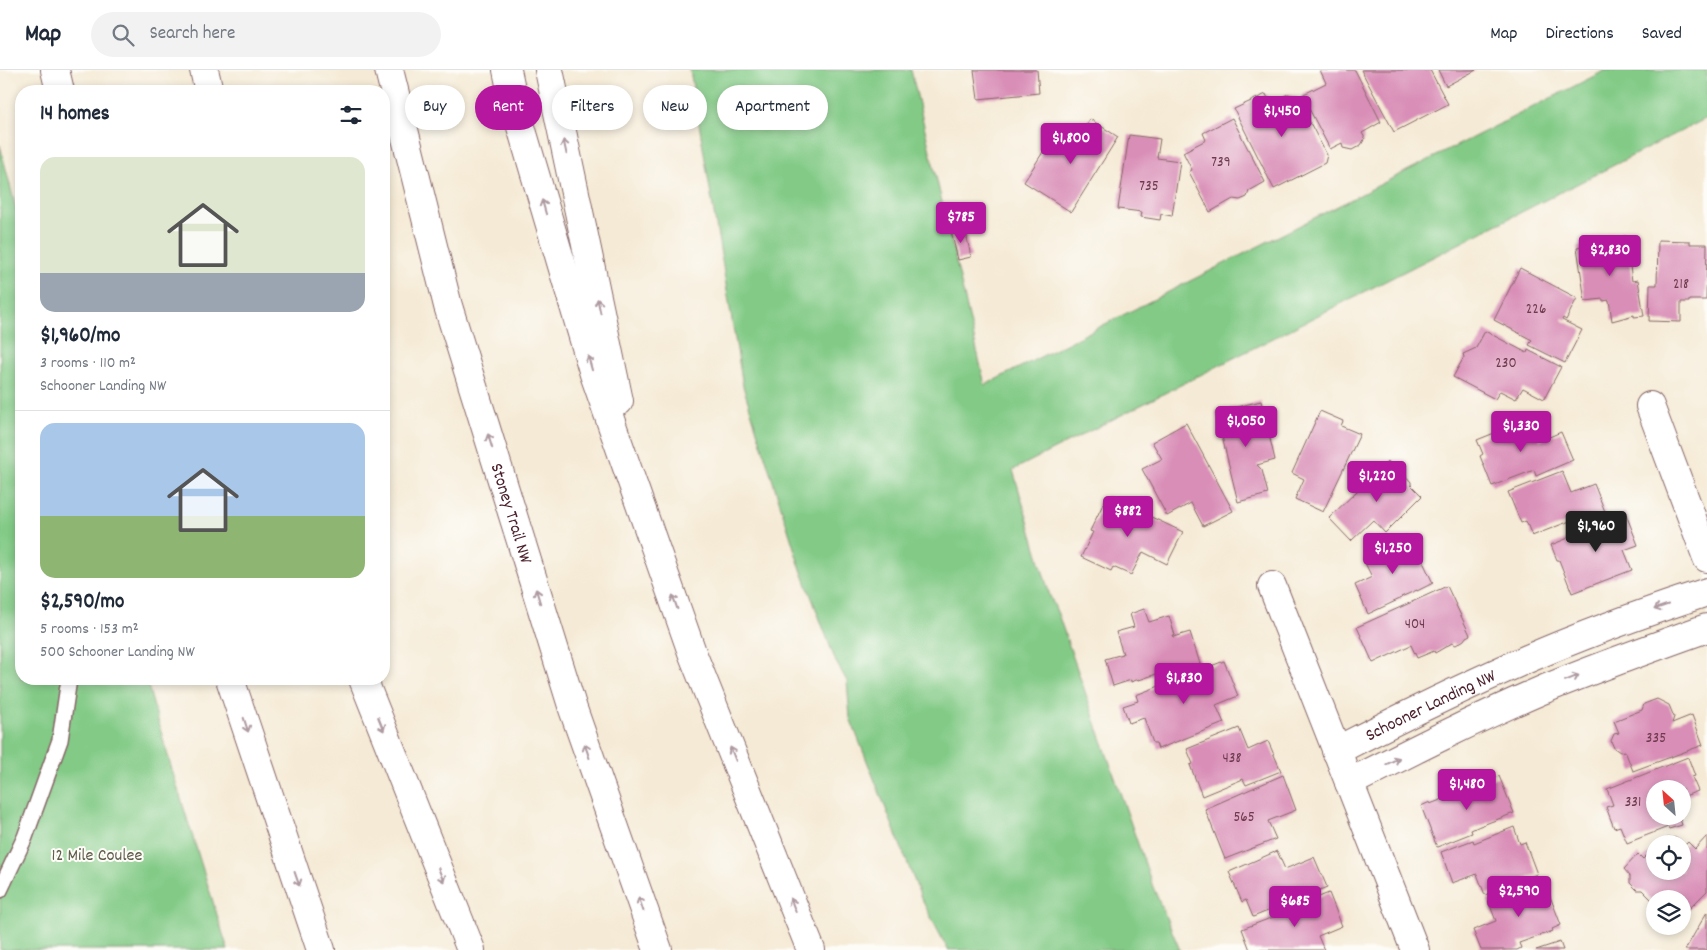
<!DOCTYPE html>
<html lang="en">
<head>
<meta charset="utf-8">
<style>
	body { margin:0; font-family:Dekko,sans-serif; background:#f2f2f3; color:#1f2937; height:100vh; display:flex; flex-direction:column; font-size:19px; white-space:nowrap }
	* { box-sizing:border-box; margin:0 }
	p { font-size:16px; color:#747a83 }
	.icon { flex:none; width:28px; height:28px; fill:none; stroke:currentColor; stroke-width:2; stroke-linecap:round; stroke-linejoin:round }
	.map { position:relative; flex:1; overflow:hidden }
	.sheet { position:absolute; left:15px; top:15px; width:375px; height:600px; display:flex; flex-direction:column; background:#fff; border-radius:20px; box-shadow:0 2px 8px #0003 }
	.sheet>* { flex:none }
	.top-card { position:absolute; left:405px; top:15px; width:475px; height:45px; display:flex; gap:10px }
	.needle { width:32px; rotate:333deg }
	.fabs { position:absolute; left:1646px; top:710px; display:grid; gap:10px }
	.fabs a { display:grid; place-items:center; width:45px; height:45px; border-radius:50%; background:#fff; box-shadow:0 2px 8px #0003; font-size:25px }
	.price { position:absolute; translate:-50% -42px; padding:0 11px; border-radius:5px; background:#b5179e; color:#fff; font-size:16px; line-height:32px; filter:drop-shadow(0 1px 2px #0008) }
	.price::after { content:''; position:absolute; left:50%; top:30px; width:15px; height:11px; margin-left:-8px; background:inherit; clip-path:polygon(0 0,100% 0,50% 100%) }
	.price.on { background:#222; color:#fff }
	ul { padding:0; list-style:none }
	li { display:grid; align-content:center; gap:10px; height:265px; padding:0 25px }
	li+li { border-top:1px solid #e0e1e3 }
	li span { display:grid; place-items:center; height:155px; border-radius:15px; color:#555 }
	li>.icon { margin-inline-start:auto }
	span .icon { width:90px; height:90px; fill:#fffc; stroke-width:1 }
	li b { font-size:21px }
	h2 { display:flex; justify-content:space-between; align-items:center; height:60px; padding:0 25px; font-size:21px }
	.chip { padding:0 18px; border-radius:22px; background:#fff; box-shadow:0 2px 8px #0003; font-size:18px; line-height:45px }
	.chip.on { background:#b5179e; color:#fff }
	header { display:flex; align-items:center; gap:30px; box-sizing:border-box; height:70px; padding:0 25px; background:#fff; border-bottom:1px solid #e0e1e3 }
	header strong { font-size:24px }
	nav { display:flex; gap:28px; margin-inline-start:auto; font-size:18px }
	.search { width:350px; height:45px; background:#f2f2f3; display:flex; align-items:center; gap:12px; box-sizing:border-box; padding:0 18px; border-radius:28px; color:#747a83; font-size:19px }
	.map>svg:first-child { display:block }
	.green { fill:#82ca86; stroke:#667458 }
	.building { fill:#d98eb7 }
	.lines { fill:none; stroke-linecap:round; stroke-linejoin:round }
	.lane-casing { stroke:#866666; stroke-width:18 }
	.street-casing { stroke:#866666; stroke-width:30 }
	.highway-casing { stroke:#866666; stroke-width:30 }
	.lane { stroke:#fff; stroke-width:15 }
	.street { stroke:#fff; stroke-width:28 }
	.highway { stroke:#fff; stroke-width:28 }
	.oneway { stroke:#ae9aa0 }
	.labels { text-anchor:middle; stroke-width:4; stroke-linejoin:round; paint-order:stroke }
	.number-label { font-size:15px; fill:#6e3b4e }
	.street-label { font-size:18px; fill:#4a1f2b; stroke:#fdfcf7 }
	.park-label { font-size:18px; fill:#5e5b4b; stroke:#fdfcf7 }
</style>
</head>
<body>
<header>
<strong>Map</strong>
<div class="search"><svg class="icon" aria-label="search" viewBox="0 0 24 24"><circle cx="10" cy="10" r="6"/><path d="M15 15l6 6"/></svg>Search here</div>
<nav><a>Map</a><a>Directions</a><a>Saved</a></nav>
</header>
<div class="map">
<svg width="1707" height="880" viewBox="0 0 1707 880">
	<rect width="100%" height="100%" fill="#fdfcf7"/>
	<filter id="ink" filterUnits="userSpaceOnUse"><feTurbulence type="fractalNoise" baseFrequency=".02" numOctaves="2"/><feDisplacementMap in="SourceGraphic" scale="10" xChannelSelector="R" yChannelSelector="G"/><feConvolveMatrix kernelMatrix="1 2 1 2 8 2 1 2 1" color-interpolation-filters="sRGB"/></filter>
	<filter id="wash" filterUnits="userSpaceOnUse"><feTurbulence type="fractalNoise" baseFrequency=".0096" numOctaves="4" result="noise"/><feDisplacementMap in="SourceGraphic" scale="20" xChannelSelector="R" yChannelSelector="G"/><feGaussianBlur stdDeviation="1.12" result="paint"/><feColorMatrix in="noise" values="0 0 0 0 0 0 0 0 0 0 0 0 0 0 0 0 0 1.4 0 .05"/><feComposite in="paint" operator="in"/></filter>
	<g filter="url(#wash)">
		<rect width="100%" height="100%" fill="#f5ead5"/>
		<path class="green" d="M 690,0 L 911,0 L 985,315 L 1606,0 L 1707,0 L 1707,48 L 1013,400 L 1050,526 L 1058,544 L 1153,817 L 1180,880 L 948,880 L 922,830 L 850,648 L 847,611 L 836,592 L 799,494 L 743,316 Z
			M 0,75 L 21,159 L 21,609 L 146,609 L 172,700 L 228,880 L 0,880 Z"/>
		<g id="blocks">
			<path class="building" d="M 974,0 L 1037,0 L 1039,23 L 978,29 Z
				M 1320,0 L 1355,0 L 1381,52 L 1362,63 L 1365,68 L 1361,75 L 1352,80 L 1343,78 L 1342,73 L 1330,79 L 1302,25 L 1326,13 Z
				M 1361,0 L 1430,0 L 1448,34 L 1394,62 Z
				M 1438,0 L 1476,0 L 1446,16 Z
				M 1266,24 L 1270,33 L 1288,24 L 1297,28 L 1327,85 L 1325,93 L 1274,119 L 1234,39 Z
				M 1232,48 L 1265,112 L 1249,121 L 1247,127 L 1240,130 L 1233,129 L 1210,142 L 1189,102 L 1192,100 L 1183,82 L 1206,70 L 1203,63 Z
				M 1090,49 L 1118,67 L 1071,142 L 1024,112 L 1055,63 L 1074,74 Z
				M 1129,65 L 1160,69 L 1157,88 L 1180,91 L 1172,146 L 1161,144 L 1160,150 L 1141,147 L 1142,142 L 1118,139 Z
				M 965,158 L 971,187 L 958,190 L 951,161 Z
				M 1626,166 L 1632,211 L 1638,210 L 1644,246 L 1634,247 L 1634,245 L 1612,251 L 1609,230 L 1603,231 L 1603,229 L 1585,231 L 1577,177 L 1593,174 L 1593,171 Z
				M 1658,170 L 1690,171 L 1690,174 L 1707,174 L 1706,230 L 1689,230 L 1689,232 L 1681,232 L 1681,252 L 1649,251 L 1650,215 L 1657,215 Z
				M 1520,198 L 1577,228 L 1566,250 L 1563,248 L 1562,250 L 1582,260 L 1565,293 L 1529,275 L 1532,270 L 1494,250 Z
				M 1485,261 L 1527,283 L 1528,280 L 1561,297 L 1544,329 L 1523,318 L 1516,329 L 1500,321 L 1495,329 L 1453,307 L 1464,287 L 1463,284 L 1476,278 Z
				M 1261,331 L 1275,390 L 1257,395 L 1262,400 L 1268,424 L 1238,432 L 1216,342 Z
				M 1320,341 L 1343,351 L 1341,356 L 1360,364 L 1323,442 L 1295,429 L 1304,409 L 1292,403 Z
				M 1529,349 L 1533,358 L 1535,357 L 1540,371 L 1561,362 L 1573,390 L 1536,406 L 1534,400 L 1492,416 L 1480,386 L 1483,384 L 1477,370 Z
				M 1186,353 L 1233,441 L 1203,456 L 1191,433 L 1167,446 L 1142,399 L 1162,389 L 1152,372 Z
				M 1388,391 L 1400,405 L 1404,404 L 1411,412 L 1411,415 L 1422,426 L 1385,463 L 1373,450 L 1351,471 L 1329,448 Z
				M 1562,401 L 1571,423 L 1594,414 L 1606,444 L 1572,458 L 1570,451 L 1532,466 L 1526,451 L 1521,453 L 1508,422 Z
				M 1107,426 L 1183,462 L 1167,494 L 1143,482 L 1131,505 L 1113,497 L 1111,501 L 1081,487 L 1093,462 L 1090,461 Z
				M 1625,442 L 1638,475 L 1624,480 L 1632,500 L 1572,523 L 1559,490 L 1557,490 L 1551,475 L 1586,461 L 1585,457 Z
				M 1411,466 L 1418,481 L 1422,483 L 1424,489 L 1424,494 L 1433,513 L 1417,521 L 1417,520 L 1401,527 L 1402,528 L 1368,544 L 1355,515 L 1372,507 L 1363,489 Z
				M 1447,516 L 1470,565 L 1466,567 L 1464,570 L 1456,575 L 1452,573 L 1435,583 L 1434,581 L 1417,588 L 1411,575 L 1373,593 L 1357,557 Z
				M 1144,539 L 1149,552 L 1169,546 L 1175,565 L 1172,565 L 1173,567 L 1190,562 L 1200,594 L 1166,604 L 1165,601 L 1139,610 L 1139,609 L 1131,612 L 1131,610 L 1113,616 L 1105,589 L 1123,584 L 1116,562 L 1134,557 L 1130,544 Z
				M 1224,591 L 1238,626 L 1216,635 L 1224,653 L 1158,679 L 1156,673 L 1153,673 L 1144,648 L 1129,653 L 1123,636 L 1138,631 L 1136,625 Z
				M 1657,629 L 1669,635 L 1674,647 L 1672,653 L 1692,645 L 1703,675 L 1633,701 L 1625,681 L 1620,682 L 1614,678 L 1611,671 L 1614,664 L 1619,663 L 1614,651 L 1642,640 L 1644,634 Z
				M 1239,658 L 1248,680 L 1268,671 L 1281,701 L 1246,715 L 1243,709 L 1202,726 L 1190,695 L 1193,694 L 1187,679 Z
				M 1688,687 L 1695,706 L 1692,707 L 1698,721 L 1682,727 L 1682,719 L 1655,719 L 1655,746 L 1679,746 L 1682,755 L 1669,759 L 1668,757 L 1627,773 L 1620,756 L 1614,758 L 1606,737 L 1613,735 L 1607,719 Z
				M 1283,705 L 1296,740 L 1268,751 L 1276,769 L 1225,789 L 1205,739 Z
				M 1499,706 L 1514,743 L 1480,756 L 1471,760 L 1472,763 L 1437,777 L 1421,736 L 1430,732 L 1430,734 L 1467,720 L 1468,717 L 1480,714 Z
				M 1514,757 L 1520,774 L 1525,772 L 1537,804 L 1485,825 L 1477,804 L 1452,813 L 1441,782 L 1473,770 L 1474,773 Z
				M 1707,766 L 1707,821 L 1682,846 L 1682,829 L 1655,829 L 1655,833 L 1642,820 L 1637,820 L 1630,813 L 1630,806 L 1624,799 L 1638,784 L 1643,789 L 1652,780 L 1655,780 L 1655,801 L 1682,801 L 1682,775 L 1684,776 L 1688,772 L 1695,779 Z
				M 1667,768 L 1676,768 L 1681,774 L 1662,774 Z
				M 1277,781 L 1285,799 L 1314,787 L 1327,817 L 1253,847 L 1246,830 L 1242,832 L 1229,802 Z
				M 1543,808 L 1561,855 L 1552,859 L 1553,861 L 1519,873 L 1521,878 L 1517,880 L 1481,880 L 1473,860 L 1496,851 L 1488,830 Z
				M 1329,823 L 1342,856 L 1318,866 L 1324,880 L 1250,880 L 1242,859 L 1297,838 L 1296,836 Z
				M 1655,834 L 1655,847 L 1648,841 Z
				M 1707,842 L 1707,880 L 1685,880 Z
				M 1560,872 L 1563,880 L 1536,880 Z"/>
		</g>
	</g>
	<g filter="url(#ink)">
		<use href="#blocks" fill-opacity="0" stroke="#866666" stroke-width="1"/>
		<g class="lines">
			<defs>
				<path id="lane" d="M 0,820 L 25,767 L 60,670 L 69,609"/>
				<g id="street">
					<path d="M 1650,336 L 1707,488"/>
					<path d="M 1272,516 L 1415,880"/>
					<path id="s1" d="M 1336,681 C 1398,649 1461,618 1525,590 C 1584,564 1646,542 1707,522"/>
					<path d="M 1349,713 C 1412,681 1475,649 1540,621 C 1595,598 1651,578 1707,558"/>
				</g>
				<g id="highway">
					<path d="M 55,0 L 60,21"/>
					<path d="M 204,0 L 209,21"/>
					<path id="s2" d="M 389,0 L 448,236 L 573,639 L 658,880"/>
					<path d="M 507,0 L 514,33 L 594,304 L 693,585 L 811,880"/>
					<path d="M 549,0 L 619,331"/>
					<path d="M 230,609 L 321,880"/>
					<path d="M 363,609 L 471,880"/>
				</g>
			</defs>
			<use href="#lane" class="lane-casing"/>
			<use href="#street" class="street-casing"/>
			<use href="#highway" class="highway-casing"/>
			<use href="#lane" class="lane"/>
			<use href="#street" class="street"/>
			<use href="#highway" class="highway"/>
		</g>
		<defs><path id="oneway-shaft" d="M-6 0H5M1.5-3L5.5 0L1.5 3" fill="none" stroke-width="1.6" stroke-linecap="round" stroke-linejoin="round" transform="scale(1.25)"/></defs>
		<g class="oneway">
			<use href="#oneway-shaft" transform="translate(565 77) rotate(-102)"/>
			<use href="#oneway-shaft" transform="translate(544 137) rotate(-106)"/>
			<use href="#oneway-shaft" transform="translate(599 236) rotate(-102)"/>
			<use href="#oneway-shaft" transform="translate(590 293) rotate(-106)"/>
			<use href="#oneway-shaft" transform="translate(490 371) rotate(-107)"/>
			<use href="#oneway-shaft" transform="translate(538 526) rotate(-107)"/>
			<use href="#oneway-shaft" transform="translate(675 532) rotate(-109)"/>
			<use href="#oneway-shaft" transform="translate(1661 537) rotate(161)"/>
			<use href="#oneway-shaft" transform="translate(1572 608) rotate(-22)"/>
			<use href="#oneway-shaft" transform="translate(381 654) rotate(68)"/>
			<use href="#oneway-shaft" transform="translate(246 655) rotate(72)"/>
			<use href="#oneway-shaft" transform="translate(587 681) rotate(-109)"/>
			<use href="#oneway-shaft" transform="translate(733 684) rotate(-112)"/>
			<use href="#oneway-shaft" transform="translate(1393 691) rotate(-27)"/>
			<use href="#oneway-shaft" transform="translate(441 805) rotate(68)"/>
			<use href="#oneway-shaft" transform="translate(297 809) rotate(71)"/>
			<use href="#oneway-shaft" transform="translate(641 834) rotate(-109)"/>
			<use href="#oneway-shaft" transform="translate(793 835) rotate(-111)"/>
		</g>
	</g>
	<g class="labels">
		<g class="number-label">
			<text x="1221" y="96">739</text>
			<text x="1149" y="120">735</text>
			<text x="1681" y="218">218</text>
			<text x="1536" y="243">226</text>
			<text x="1506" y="297">230</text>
			<text x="1415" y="558">404</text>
			<text x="1656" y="672">335</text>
			<text x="1232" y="692">438</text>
			<text x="1633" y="736">331</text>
			<text x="1244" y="751">565</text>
		</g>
		<g class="street-label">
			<text dy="6" stroke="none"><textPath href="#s2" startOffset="460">Stoney Trail NW</textPath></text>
			<text dy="6" stroke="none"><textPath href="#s1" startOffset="105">Schooner Landing NW</textPath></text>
		</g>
		<g class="park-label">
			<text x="97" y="790">12 Mile Coulee</text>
		</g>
	</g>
</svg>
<div class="fabs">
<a><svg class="needle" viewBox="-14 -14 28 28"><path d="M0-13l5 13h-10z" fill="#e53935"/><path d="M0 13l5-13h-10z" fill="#747a83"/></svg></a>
<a><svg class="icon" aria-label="locate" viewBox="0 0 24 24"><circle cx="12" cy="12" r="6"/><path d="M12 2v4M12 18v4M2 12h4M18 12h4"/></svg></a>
<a><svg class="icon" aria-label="layers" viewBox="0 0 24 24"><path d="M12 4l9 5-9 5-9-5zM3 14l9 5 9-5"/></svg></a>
</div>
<b class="price" style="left:1282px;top:68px">$1,450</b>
<b class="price" style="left:1071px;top:95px">$1,800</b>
<b class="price" style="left:961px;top:174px">$785</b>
<b class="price" style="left:1610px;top:207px">$2,830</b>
<b class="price" style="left:1246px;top:378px">$1,050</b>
<b class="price" style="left:1521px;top:383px">$1,330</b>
<b class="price" style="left:1377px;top:433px">$1,220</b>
<b class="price" style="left:1128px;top:468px">$882</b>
<b class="price on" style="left:1596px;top:483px">$1,960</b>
<b class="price" style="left:1393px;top:505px">$1,250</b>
<b class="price" style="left:1184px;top:635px">$1,830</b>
<b class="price" style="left:1467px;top:741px">$1,480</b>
<b class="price" style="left:1519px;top:848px">$2,590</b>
<b class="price" style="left:1295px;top:858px">$685</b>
<div class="top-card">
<a class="chip">Buy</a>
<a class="chip on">Rent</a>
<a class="chip">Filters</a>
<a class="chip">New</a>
<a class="chip">Apartment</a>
</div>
<section class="sheet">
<h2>14 homes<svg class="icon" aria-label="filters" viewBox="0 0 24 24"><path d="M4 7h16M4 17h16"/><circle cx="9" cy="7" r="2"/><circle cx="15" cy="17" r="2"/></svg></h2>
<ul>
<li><span style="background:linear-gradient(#dfe7d0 75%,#9aa5b1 0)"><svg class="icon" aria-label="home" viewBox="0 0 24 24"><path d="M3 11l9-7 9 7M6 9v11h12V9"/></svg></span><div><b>$1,960/mo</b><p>3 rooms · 110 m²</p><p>Schooner Landing NW</p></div></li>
<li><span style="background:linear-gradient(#a9c7e8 60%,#8fb573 0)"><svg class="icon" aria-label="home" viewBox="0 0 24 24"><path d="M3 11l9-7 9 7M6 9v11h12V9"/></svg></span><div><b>$2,590/mo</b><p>5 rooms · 153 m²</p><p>500 Schooner Landing NW</p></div></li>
</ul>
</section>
</div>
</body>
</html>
